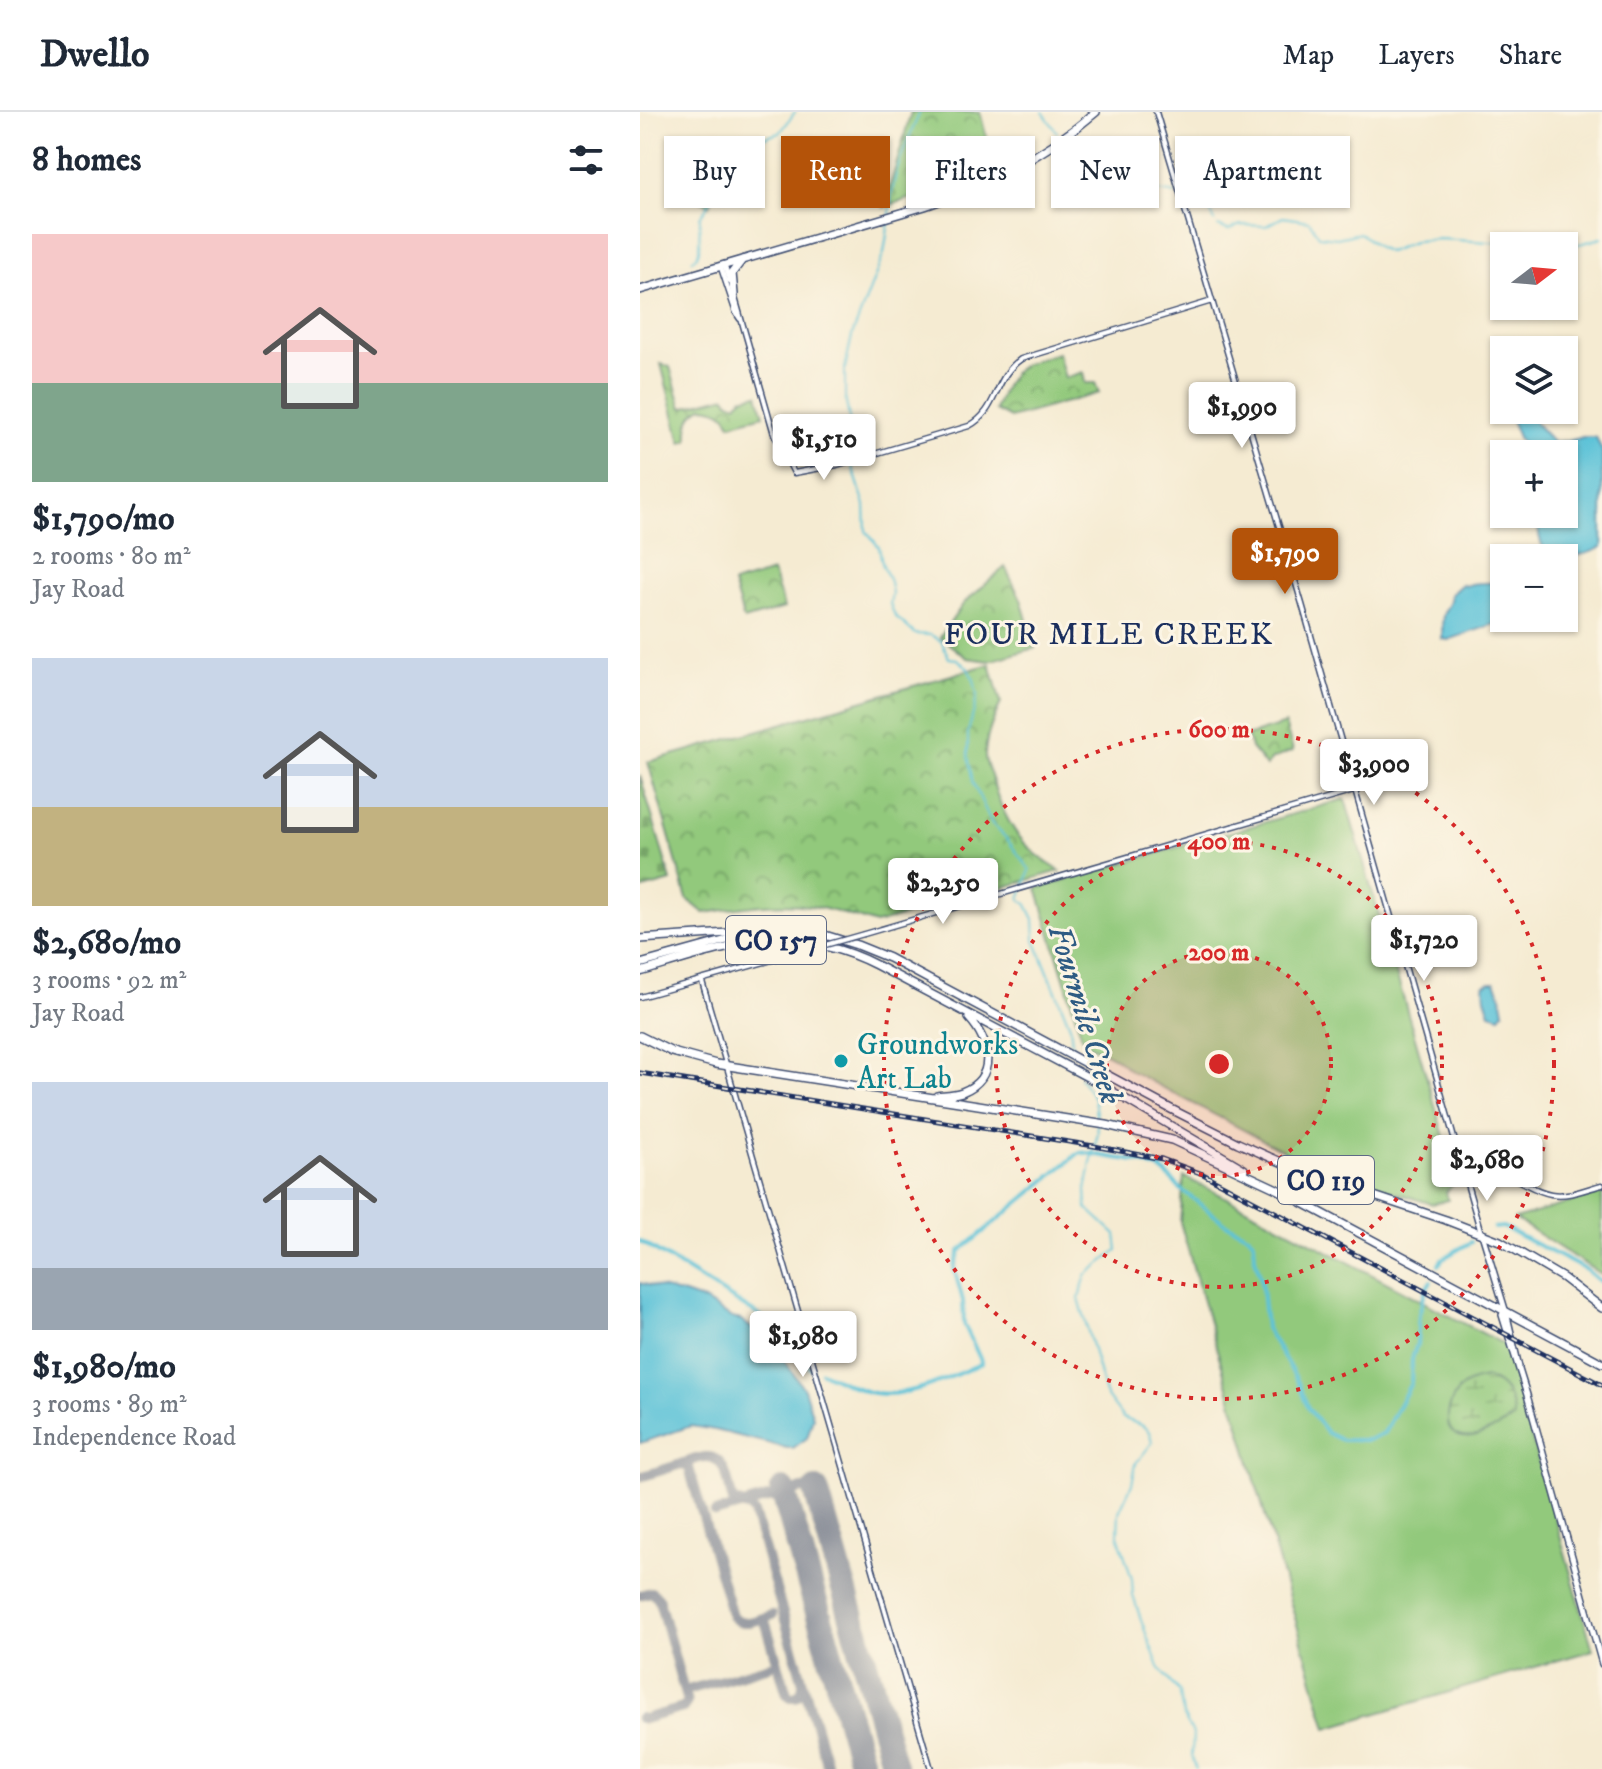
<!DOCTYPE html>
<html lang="en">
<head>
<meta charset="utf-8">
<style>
	body { margin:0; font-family:"IM FELL DW Pica",serif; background:#f6f6f7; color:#1f2937; height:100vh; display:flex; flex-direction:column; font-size:30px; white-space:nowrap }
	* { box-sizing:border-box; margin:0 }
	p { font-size:26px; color:#747a83 }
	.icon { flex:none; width:44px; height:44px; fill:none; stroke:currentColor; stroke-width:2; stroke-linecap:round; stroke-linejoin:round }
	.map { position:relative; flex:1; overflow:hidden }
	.panel { display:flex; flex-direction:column; background:#fff; width:640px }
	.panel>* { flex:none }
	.banner { position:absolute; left:24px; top:24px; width:760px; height:72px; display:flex; gap:16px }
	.needle { width:52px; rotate:74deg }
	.tools { position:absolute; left:850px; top:120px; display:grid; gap:16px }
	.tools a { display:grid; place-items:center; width:88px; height:88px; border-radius:0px; background:#fff; box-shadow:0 2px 6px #0004; font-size:40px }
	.price { position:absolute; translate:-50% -68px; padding:0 18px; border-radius:8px; background:#fff; color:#222; font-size:26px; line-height:52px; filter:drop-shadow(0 2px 4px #0008) }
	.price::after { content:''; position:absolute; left:50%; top:48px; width:24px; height:18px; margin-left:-12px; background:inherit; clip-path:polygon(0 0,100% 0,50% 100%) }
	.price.active { background:#b45309; color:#fff }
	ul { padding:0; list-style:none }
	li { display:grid; align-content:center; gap:16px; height:424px; padding:0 32px }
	li span { display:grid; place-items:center; height:248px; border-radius:0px; color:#555 }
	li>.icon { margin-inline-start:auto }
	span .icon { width:144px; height:144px; fill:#fffc; stroke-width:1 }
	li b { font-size:34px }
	h2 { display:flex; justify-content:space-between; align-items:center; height:96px; padding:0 32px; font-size:34px }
	.chip { padding:0 28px; border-radius:0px; background:#fff; box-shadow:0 2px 6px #0004; font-size:28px; line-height:72px }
	.chip.active { background:#b45309; color:#fff }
	header { display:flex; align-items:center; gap:48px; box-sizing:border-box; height:112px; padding:0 40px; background:#fff; border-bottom:2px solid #e0e1e3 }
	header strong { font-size:38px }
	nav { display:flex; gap:44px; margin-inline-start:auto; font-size:28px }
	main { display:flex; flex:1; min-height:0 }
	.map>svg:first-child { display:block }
	.grass { fill:#92c97b; stroke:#567c6c; stroke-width:2 }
	.wetland { fill:url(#wetland-marsh); stroke:#567c6c; stroke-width:2 }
	.cemetery { fill:url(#cemetery-stones); stroke:#567c6c; stroke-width:2 }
	.park { fill:url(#park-crowns); stroke:#567c6c; stroke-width:2 }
	.water { fill:#5bc2d8; stroke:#3b789b; stroke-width:2 }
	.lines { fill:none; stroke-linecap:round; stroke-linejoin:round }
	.stream { stroke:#5bc2d8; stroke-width:2 }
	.canal { stroke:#5bc2d8; stroke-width:4 }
	.taxiway { stroke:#888d98; stroke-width:10 }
	.runway { stroke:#888d98; stroke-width:26 }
	.tertiary-casing { stroke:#3c4b6f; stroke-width:7 }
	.secondary-casing { stroke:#3c4b6f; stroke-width:8 }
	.trunk-casing { stroke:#3c4b6f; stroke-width:10 }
	.tertiary { stroke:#fff; stroke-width:4 }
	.secondary { stroke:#fff; stroke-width:5 }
	.trunk { stroke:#fff; stroke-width:7 }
	.rail-casing { stroke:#1b2f5e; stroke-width:5 }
	.rail { stroke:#fcf5e5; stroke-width:2; stroke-dasharray:6; stroke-linecap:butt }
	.tertiary-bridge-casing { stroke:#3c4b6f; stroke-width:7; stroke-linecap:butt }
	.tertiary-bridge { stroke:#fff; stroke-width:4 }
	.ring { fill:none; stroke:#d62828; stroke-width:4; stroke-dasharray:4 8 }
	.culture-dot { fill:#0f9aa8; stroke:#fcf5e5; stroke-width:3 }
	.labels { text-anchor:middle; stroke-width:6; stroke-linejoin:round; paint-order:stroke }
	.shield { fill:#fcf5e5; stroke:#5e6a86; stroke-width:2 }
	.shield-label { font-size:28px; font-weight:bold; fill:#1b2f5e }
	.culture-label { font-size:30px; fill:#0d838f; stroke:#fcf5e5; text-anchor:start }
	.neighbourhood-label { font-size:32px; letter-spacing:2px; fill:#1b2f5e; stroke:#fcf5e5 }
	.water-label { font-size:32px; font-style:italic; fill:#2e5b83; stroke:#fcf5e5 }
	.centre { fill:#d62828; stroke:#fcf5e5; stroke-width:4 }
	.ring-label { font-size:24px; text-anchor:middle; font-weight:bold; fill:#d62828; stroke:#fcf5e5; stroke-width:6; stroke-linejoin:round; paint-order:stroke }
</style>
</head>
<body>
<header>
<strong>Dwello</strong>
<nav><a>Map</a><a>Layers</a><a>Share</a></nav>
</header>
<main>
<section class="panel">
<h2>8 homes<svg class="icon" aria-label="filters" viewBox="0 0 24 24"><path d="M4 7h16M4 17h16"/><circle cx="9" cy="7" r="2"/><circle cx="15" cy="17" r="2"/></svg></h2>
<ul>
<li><span style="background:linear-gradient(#f6c9c9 60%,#7fa58c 0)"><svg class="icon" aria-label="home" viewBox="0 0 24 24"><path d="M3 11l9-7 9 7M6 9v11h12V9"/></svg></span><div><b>$1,790/mo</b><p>2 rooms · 80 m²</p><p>Jay Road</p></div></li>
<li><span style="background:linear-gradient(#c9d6e8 60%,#c2b280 0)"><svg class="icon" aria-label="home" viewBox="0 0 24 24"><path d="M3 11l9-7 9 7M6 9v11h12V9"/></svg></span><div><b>$2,680/mo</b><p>3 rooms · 92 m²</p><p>Jay Road</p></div></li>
<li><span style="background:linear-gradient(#c9d6e8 75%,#9aa5b1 0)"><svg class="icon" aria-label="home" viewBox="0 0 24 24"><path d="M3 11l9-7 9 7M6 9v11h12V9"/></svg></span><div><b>$1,980/mo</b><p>3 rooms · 89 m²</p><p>Independence Road</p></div></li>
</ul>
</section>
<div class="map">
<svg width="962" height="1657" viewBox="0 0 962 1657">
	<defs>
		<pattern id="wetland-marsh" width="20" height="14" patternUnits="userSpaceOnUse" patternTransform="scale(2)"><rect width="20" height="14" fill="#92c97b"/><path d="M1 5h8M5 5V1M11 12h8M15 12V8" fill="none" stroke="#76a468"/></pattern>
		<pattern id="cemetery-stones" width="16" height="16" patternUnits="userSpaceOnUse" patternTransform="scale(2)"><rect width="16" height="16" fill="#92c97b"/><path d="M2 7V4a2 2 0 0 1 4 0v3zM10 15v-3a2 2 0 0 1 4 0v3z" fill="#76a468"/></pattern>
		<pattern id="park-crowns" width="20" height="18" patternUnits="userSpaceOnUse" patternTransform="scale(2)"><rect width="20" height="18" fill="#92c97b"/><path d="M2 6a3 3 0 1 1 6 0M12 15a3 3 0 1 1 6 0" fill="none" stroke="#76a468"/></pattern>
	</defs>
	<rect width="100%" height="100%" fill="#fcf5e5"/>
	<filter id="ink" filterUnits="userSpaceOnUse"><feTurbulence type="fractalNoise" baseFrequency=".0125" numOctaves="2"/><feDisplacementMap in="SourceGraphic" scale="16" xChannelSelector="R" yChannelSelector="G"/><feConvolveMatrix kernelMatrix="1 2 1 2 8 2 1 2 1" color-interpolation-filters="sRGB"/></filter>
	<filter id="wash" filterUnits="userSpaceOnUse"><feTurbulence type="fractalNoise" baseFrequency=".006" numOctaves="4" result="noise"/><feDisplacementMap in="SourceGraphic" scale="32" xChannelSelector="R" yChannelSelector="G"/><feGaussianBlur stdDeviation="1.8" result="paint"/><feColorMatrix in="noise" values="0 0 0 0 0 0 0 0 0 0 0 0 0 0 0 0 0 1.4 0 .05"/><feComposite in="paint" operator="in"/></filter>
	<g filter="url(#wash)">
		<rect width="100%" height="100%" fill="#f5ebd2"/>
		<path class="grass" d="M 705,687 L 817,1069 L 806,1080 L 808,1088 L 792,1092 L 676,1056 L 491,959 L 475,946 L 443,929 L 397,776 Z
			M 544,1065 L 589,1087 L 865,1233 L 953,1538 L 687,1616 L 540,1110 Z
			M 962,1081 L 962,1163 L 875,1107 Z"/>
		<path class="wetland" d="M 846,1266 C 865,1272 873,1287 873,1307 C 860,1313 846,1323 832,1325 C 798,1329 805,1290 822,1275 C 829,1269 838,1268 846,1266 Z"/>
		<path class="cemetery" d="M 0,663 L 31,769 L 0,778 Z"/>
		<path class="park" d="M 271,0 L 340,0 L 354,54 L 318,71 L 244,95 Z
			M 109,24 L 114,43 L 124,54 L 123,55 L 96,43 C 85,59 79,77 69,94 L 65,90 L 47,83 L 32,67 C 35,52 45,40 54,28 L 68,36 L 76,31 Z
			M 418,241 L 425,266 L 443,260 L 445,271 L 455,271 L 459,281 L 370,306 L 355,298 C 372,255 374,254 418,241 Z
			M 21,252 L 30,255 L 42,296 L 86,284 C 89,290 91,292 97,292 L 102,286 L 118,282 L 124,303 L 90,312 C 87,299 75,296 63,295 C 49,301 47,314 48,328 L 41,330 Z
			M 365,455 L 381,487 L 395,536 L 349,549 L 327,546 L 300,525 L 324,491 Z
			M 133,460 L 144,496 L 104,508 L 93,472 Z
			M 350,552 L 361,591 C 354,605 345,627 345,644 C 345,651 350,660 352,667 C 364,710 381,736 420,759 L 236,812 C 214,805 192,797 170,794 C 135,789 99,796 64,801 L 47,787 L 8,650 Z
			M 645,612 L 653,639 L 632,647 L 626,654 L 611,636 L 607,624 Z"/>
		<path class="water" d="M 867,298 L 886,298 L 896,312 L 913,330 L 929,329 L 943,325 L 956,325 L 962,339 L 962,435 C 952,441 942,443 931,445 C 900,449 898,427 897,402 L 924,402 L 924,342 L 888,342 L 878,325 Z
			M 864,468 L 864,506 L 872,506 L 808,528 L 802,527 C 803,519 801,507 804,501 C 807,493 811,493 810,483 L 822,472 L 825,474 C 837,468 851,474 864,468 Z
			M 850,870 L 855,870 L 861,883 L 864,899 L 860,904 L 850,901 L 845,886 L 844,873 Z
			M 0,1171 L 44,1182 L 64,1189 L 92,1206 L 101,1208 L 123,1225 L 141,1244 L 164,1277 L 173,1305 L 167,1326 L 153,1336 L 147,1336 L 75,1318 L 51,1314 L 0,1331 Z"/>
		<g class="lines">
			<path class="stream" d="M 403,0 L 417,20
				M 428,37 L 439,50 L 450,72 L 461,82 L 466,83 L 483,78 L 508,77 L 535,82
				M 545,82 C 560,87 570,94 575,110
				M 250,103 C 250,67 266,32 280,0
				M 249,109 L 244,141 L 212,224 L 205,256 L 205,286 L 213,325 L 209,344 L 225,393 L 226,419 L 239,435 L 242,451 L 250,470 L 252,481 L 250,492 L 255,504 L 275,522 L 291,523 L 301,529 L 309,546 L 317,547 L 327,555 L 334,568 L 337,583 L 334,598 L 328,620 L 328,643 L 333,671 L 352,712 L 366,726 L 390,758 L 380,787 L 386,791 L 394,807 L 395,828 L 430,914 L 433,940
				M 578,114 L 588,118 L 601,113 L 626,114 L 643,105 L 669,109 L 679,124 L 697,126 L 720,121 L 739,136 L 748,140 L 776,129 L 799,127 L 918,134 L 939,132 L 962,126
				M 52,148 L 57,144 L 59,139 L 60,105 L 82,72 L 88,51 L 101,32 L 140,21 L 155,0
				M 440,966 L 454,986 L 458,1020 L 450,1055
				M 450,1057 L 446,1078 L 447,1096 L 476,1123 L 478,1138 L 446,1163 L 439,1186 L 465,1282 L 483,1306 L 503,1314 L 510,1321 L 512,1331 L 496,1351 L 492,1372 L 479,1400 L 478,1423 L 492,1467 L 493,1484 L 505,1519 L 519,1555 L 530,1570 L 539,1579 L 543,1603 L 553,1622 L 552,1644 L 556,1657"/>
			<path class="canal" d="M 854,1116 L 863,1115 L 946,1158 L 962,1171
				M 0,1129 L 136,1214 L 161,1248 L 172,1257
				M 799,1153 L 802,1147 L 831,1130
				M 181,1260 C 197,1266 218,1279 234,1281 C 271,1286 309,1266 342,1251 L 324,1212 L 323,1189 L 314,1156 L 320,1139 L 440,1040 L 500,1050 L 522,1058 L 542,1078 L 586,1112 L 608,1123 L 614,1130 L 615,1146 L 621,1167 L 626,1216 L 657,1268 L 668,1296 L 687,1321 L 702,1328 L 728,1328 L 744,1321 L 771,1271 L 772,1247 L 777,1232 L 779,1202 L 786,1177 L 791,1169"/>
			<path class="taxiway" d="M 40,1352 C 48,1350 59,1345 67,1345 C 87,1345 88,1375 93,1389 L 103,1393
				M 0,1365 L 38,1353 L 44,1353 L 49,1356 L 92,1504 C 103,1516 118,1507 132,1503
				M 135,1384 L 162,1377 L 176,1378
				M 101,1393 L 110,1396 L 114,1401 L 188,1657
				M 75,1401 L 135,1384 L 144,1388 L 148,1395
				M 0,1483 L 11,1480 L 18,1485 L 47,1590 L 43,1596 L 4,1607 L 0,1606
				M 126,1512 L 147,1582 L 151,1585 L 156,1585 L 162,1579 L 163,1573
				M 51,1577 L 130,1554"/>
			<path class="runway" d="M 143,1378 L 223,1657
				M 176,1378 L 255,1657"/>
		</g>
	</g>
	<g filter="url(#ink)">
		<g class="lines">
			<defs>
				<path id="tertiary" d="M 516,0 L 662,492 L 841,1121
					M 84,152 L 90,170
					M 81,156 L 96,201 L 100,207
					M 94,182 L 134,322 L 154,361 L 197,353 L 329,314 C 359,298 353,266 381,247 L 572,189
					M 224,822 L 714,679
					M 62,869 L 291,1657
					M 0,885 L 157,841
					M 845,1063 C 871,1057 887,1078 911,1082 C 929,1085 946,1077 962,1073"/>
				<path id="secondary" d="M 842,1122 L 867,1204 L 879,1255
					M 864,1199 L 862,1203 L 887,1283 L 962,1552"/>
				<path id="trunk" d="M 0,178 L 285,94 C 347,74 406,43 456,0
					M 94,182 L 92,161 L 102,148
					M 0,827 L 103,820 L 164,820 L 188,824 L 217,833 L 249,846 L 531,997 L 598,1031 L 668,1062 L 806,1108 L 860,1129 L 923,1166 L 962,1196
					M 0,852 L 105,823
					M 0,860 C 86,835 150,809 236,853 L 453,968 L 604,1057
					M 0,924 L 32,940 L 76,952 L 466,1013 L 532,1028 L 637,1077 L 962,1251
					M 297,984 C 305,983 314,983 322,980 C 358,966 350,929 329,906"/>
			</defs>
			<use href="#tertiary" class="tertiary-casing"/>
			<use href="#secondary" class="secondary-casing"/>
			<use href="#trunk" class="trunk-casing"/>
			<use href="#tertiary" class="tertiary"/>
			<use href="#secondary" class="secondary"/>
			<use href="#trunk" class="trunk"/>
			<defs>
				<path id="rail" d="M 0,961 L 454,1034 L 522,1047 L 563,1062 L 962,1273"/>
			</defs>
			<use href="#rail" class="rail-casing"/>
			<use href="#rail" class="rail"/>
			<defs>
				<path id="tertiary-bridge" d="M 157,841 L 224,822"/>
			</defs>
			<use href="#tertiary-bridge" class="tertiary-bridge-casing"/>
			<use href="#tertiary-bridge" class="tertiary-bridge"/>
		</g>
	</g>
	<circle cx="579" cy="952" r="112" fill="#d62828" fill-opacity=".12"/>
	<g class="ring">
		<circle cx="579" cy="952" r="112"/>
		<circle cx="579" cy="952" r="223"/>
		<circle cx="579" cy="952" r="335"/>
	</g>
	<circle class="culture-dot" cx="201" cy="949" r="8"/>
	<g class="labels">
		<g class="shield">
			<rect x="86" y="804" width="100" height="48" rx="6"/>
			<rect x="638" y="1044" width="96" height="48" rx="6"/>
		</g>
		<g class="shield-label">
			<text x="136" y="838">CO 157</text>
			<text x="686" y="1078">CO 119</text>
		</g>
		<g class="culture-label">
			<text x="217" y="942">Groundworks<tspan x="217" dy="34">Art Lab</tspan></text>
		</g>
		<g class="neighbourhood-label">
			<text x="469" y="532">FOUR MILE CREEK</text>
		</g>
		<g class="water-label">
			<text transform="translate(446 902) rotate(73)" y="11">Fourmile Creek</text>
		</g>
	</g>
	<circle cx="579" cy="952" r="12" class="centre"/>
	<g class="ring-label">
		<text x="579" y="625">600 m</text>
		<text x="579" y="737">400 m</text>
		<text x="579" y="848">200 m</text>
	</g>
</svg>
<div class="tools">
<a><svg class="needle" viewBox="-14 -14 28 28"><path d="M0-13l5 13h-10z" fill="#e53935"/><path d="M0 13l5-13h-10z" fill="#747a83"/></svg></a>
<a><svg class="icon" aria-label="layers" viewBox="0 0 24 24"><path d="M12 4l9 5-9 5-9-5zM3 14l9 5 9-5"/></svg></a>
<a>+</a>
<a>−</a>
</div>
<b class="price" style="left:602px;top:338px">$1,990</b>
<b class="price" style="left:184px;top:370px">$1,510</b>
<b class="price active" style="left:645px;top:484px">$1,790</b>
<b class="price" style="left:734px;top:695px">$3,900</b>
<b class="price" style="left:303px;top:814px">$2,250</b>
<b class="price" style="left:784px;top:871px">$1,720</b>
<b class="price" style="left:847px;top:1091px">$2,680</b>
<b class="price" style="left:163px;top:1267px">$1,980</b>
<div class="banner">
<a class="chip">Buy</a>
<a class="chip active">Rent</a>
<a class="chip">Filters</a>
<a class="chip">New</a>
<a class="chip">Apartment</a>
</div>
</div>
</main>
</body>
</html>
